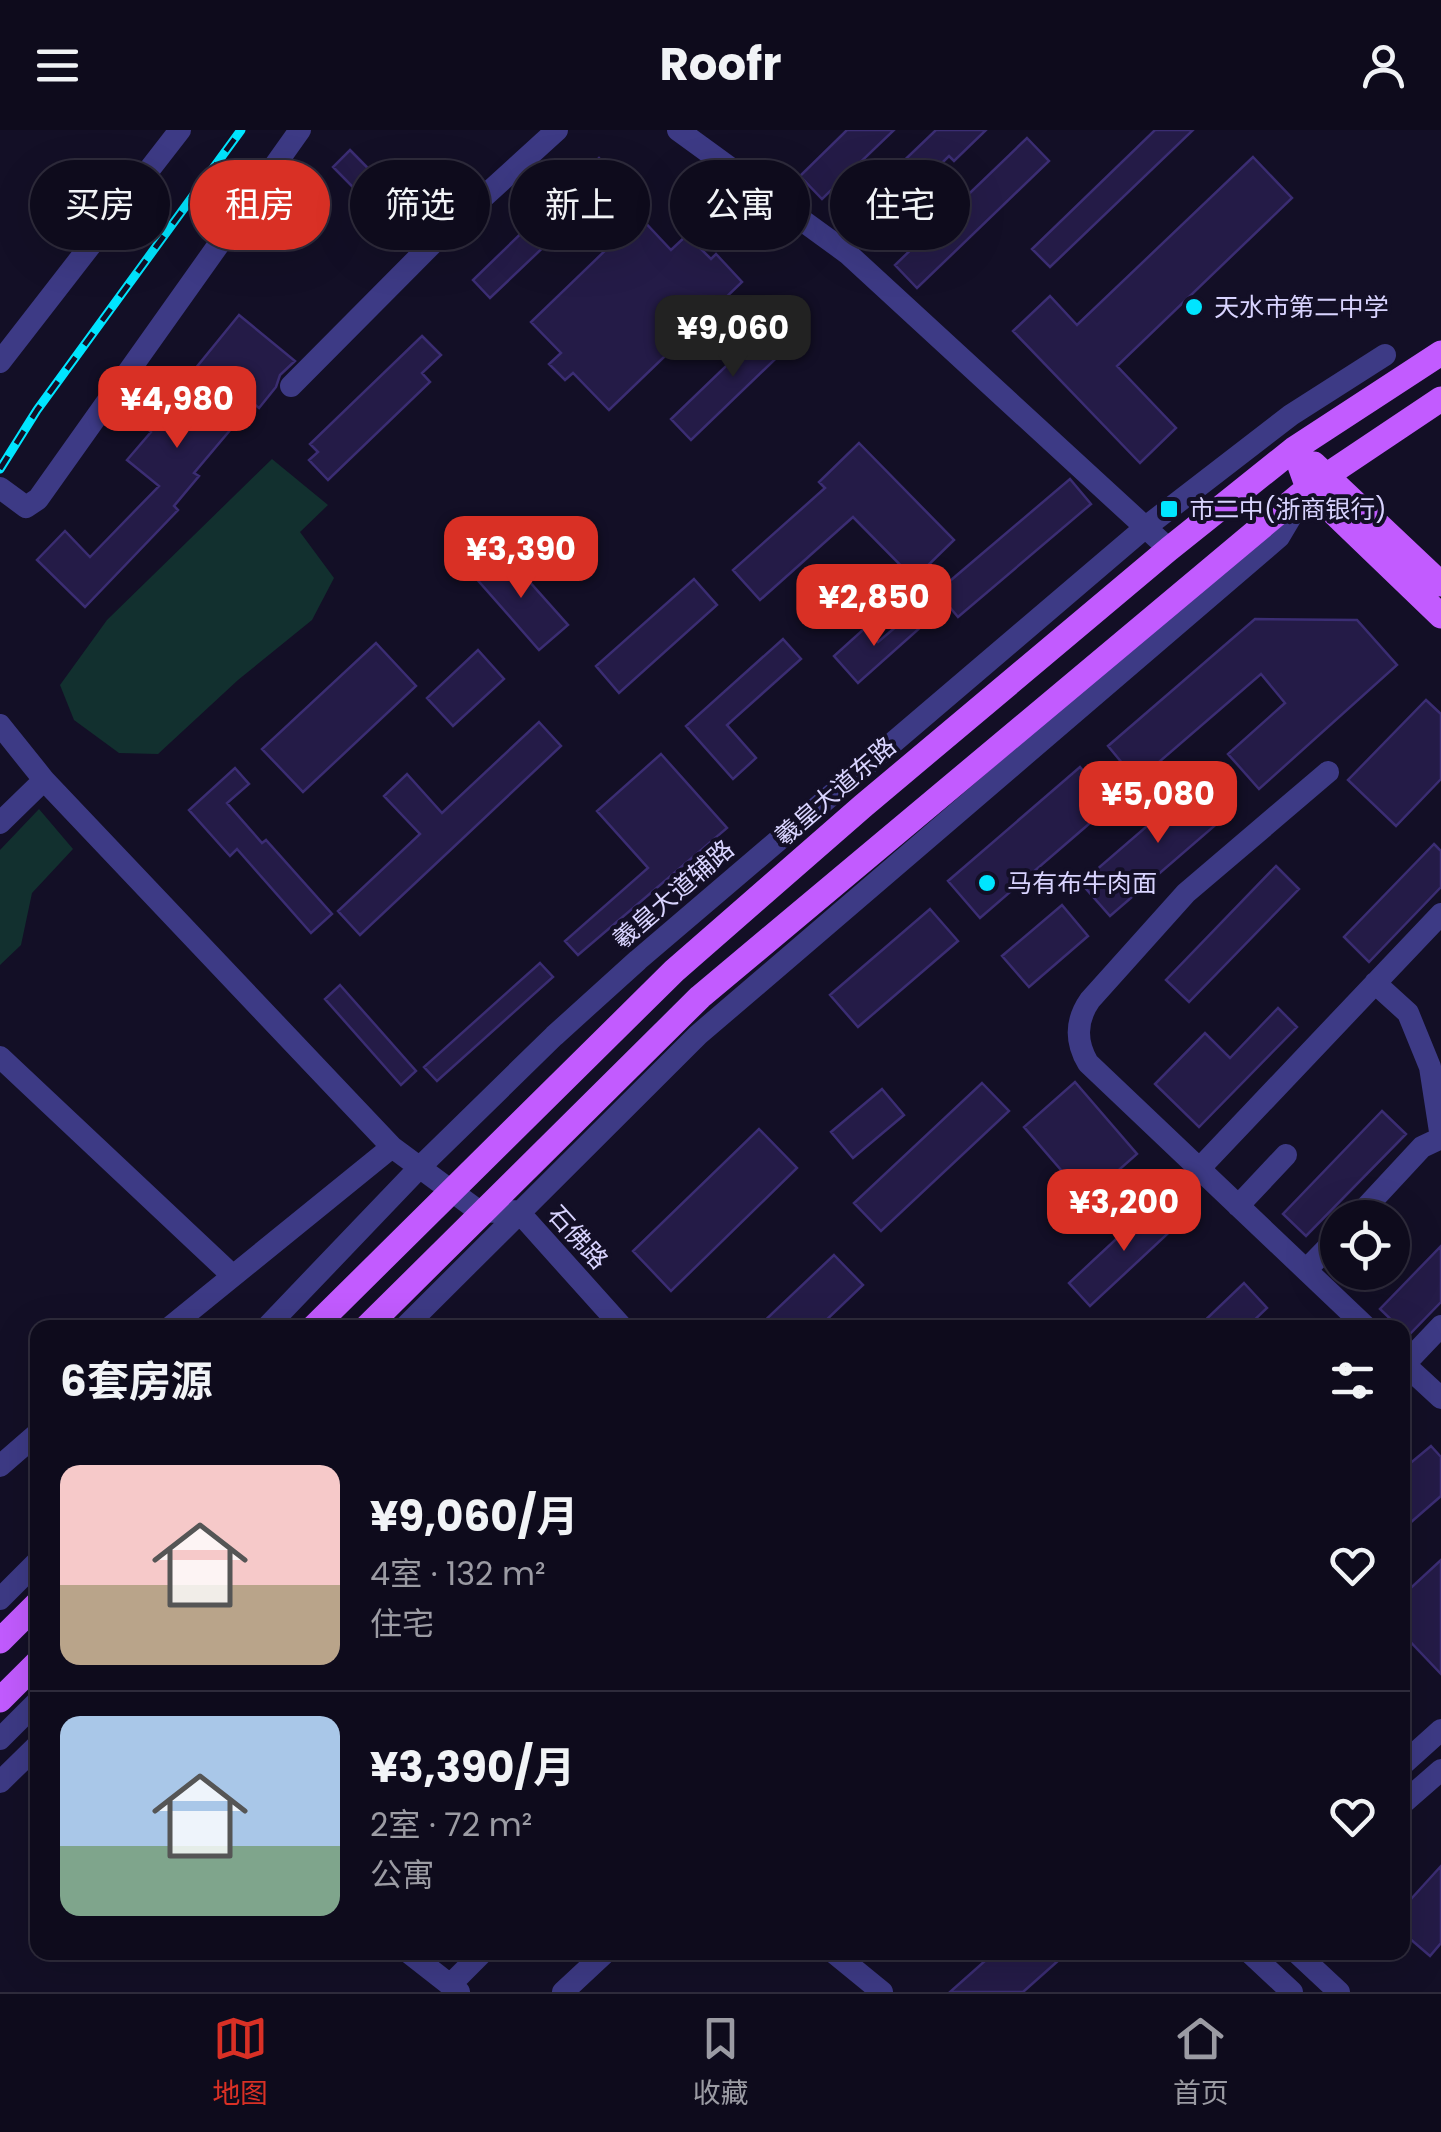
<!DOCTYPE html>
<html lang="zh">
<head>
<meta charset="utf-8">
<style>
	body { margin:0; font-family:Poppins,"Noto Sans SC",sans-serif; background:#171425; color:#f1f3f6; height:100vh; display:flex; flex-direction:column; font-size:38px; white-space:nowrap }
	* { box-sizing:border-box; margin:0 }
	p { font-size:32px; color:#9b9ba3 }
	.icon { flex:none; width:55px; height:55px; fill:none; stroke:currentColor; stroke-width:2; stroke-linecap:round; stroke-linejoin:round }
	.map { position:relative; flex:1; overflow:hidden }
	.panel { position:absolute; left:30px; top:1190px; width:1380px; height:640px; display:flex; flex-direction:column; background:#0e0b1c; border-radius:20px; box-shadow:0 10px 40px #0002,0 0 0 2px #2e2b3b }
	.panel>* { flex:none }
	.guide { position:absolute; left:30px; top:30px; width:1382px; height:90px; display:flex; gap:20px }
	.controls { position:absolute; left:1320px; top:1070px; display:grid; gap:20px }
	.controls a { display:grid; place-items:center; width:90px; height:90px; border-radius:50%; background:#0e0b1c; box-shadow:0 10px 40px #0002,0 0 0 2px #2e2b3b; font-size:50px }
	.price { position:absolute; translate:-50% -85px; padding:0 22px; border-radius:20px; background:#d93025; color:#fff; font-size:32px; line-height:65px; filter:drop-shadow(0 2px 5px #0008) }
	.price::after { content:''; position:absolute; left:50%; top:60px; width:30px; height:22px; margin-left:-15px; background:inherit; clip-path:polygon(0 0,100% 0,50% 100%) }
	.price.selected { background:#222; color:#fff }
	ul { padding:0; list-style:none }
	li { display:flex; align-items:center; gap:30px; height:250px; padding:0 30px }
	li+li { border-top:2px solid #2e2b3b }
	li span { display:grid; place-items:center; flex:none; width:280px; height:200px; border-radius:20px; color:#555 }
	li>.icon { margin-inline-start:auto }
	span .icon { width:120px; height:120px; fill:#fffc; stroke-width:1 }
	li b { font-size:42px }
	h2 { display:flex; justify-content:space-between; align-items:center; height:120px; padding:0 30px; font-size:42px }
	.tag { padding:0 35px; border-radius:45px; background:#0e0b1c; box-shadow:0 10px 40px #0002,0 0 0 2px #2e2b3b; font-size:35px; line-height:90px }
	.tag.selected { background:#d93025; color:#fff }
	header { display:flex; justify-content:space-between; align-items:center; height:130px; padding:0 30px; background:#0e0b1c; font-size:45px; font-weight:700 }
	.tab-bar { display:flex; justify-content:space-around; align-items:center; height:140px; border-top:2px solid #2e2b3b; background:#0e0b1c; font-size:28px; color:#9b9ba3 }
	.tab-bar a { display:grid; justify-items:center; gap:5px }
	.tab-bar .selected { color:#d93025 }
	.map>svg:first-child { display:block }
	.green { fill:#12302f }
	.building { fill:#241b47; stroke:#3b2d73; stroke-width:2.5 }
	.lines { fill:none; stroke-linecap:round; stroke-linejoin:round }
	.minor { stroke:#3d3a85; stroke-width:22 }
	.major { stroke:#c25bff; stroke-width:25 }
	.rail-casing { stroke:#00e5ff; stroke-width:9 }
	.rail { stroke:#130f26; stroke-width:5; stroke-dasharray:15; stroke-linecap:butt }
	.poi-dot { fill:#00e5ff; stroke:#130f26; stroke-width:4 }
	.labels { text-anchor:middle; stroke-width:8; stroke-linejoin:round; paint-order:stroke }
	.poi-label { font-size:25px; fill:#d9d4ff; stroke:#130f26; text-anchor:start }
	.street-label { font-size:25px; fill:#d9d4ff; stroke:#130f26 }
</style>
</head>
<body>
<header><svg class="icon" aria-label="menu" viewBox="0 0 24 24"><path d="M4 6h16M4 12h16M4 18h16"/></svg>Roofr<svg class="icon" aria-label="person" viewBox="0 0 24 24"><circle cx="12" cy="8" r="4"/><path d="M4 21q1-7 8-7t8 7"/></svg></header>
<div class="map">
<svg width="1441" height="1862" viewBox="0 0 1441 1862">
	<rect width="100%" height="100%" fill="#130f26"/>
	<path class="green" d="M 272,329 L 328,375 L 300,402 L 334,448 L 312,490 L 238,550 L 158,624 L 119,623 L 74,590 L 60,555 L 107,490 Z
		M 39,679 L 73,719 L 32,763 L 21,815 L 0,835 L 0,720 Z"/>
	<path class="building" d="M 847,0 L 894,0 L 822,69 L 800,46 Z
		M 936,0 L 986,0 L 954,31 L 949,26 L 867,106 L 847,85 Z
		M 1155,0 L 1193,0 L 1050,137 L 1032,119 Z
		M 1027,8 L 1049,31 L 917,158 L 895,135 Z
		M 350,20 L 427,98 L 410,115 L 333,37 Z
		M 1253,27 L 1292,68 L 1117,236 L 1176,298 L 1140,333 L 1013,201 L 1050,166 L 1077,195 Z
		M 599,28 L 617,47 L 490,168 L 473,150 Z
		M 640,87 L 671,120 L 687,105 L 711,129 L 716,124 L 742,152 L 609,280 L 573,243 L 565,250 L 549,234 L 561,223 L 531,192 Z
		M 239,185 L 295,231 L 280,245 L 276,257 L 259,278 L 253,273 L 194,343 L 199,346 L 174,376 L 178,380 L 85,477 L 37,430 L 65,401 L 90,427 L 159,356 L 127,330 L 151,302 L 147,298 Z
		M 775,189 L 795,210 L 691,310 L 671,289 Z
		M 422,206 L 441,225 L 422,243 L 430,252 L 328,350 L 309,330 L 318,322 L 310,314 Z
		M 859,313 L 954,410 L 914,449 L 853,387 L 760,470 L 733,440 L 825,358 L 819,352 Z
		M 1070,349 L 1091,374 L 958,487 L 937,462 Z
		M 503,422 L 568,495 L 539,520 L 475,447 Z
		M 694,449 L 717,475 L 619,563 L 596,536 Z
		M 911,484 L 922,496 L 858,553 L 834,526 L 865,498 L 878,512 Z
		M 1255,489 L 1357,490 L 1397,535 L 1259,659 L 1228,624 L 1285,573 L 1261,544 L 1137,651 L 1108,616 Z
		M 783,509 L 801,529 L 727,595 L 756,628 L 733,649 L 686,596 Z
		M 376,513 L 416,556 L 303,662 L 262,619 Z
		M 478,520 L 504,549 L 453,596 L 427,568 Z
		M 1426,570 L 1441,584 L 1441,649 L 1396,696 L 1348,650 Z
		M 539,592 L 561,616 L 360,805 L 338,781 L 420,704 L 384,666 L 407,644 L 442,683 Z
		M 661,624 L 727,698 L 578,825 L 565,811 L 648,738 L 597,681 Z
		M 1080,637 L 1112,674 L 980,788 L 948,751 Z
		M 235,638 L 249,654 L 227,673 L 262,713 L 266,710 L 332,784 L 311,803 L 237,719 L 230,726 L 189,680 Z
		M 1205,646 L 1234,679 L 1110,786 L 1081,753 Z
		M 1434,714 L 1441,721 L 1441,757 L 1369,832 L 1344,807 Z
		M 1276,736 L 1299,759 L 1189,872 L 1166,850 Z
		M 1062,775 L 1088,806 L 1029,857 L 1002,826 Z
		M 930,779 L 958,811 L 858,897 L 830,865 Z
		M 540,833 L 553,847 L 437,951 L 424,937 Z
		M 340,855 L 416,941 L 401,955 L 325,869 Z
		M 1278,878 L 1297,897 L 1199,997 L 1155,954 L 1205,903 L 1230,928 Z
		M 1075,952 L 1137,1024 L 1086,1069 L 1024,997 Z
		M 982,953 L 1009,981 L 881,1101 L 854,1073 Z
		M 882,959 L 904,985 L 853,1028 L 831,1002 Z
		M 1382,981 L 1406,1004 L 1306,1106 L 1283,1084 Z
		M 759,999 L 797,1038 L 671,1161 L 633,1121 Z
		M 1157,1071 L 1178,1094 L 1090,1176 L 1069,1153 Z
		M 1441,1116 L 1441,1172 L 1408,1206 L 1380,1179 Z
		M 834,1125 L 863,1155 L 818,1198 L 757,1198 Z
		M 1244,1153 L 1267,1178 L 1246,1198 L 1197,1198 Z
		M 1431,1316 L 1441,1327 L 1441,1366 L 1402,1400 L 1402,1340 Z
		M 1441,1430 L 1441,1544 L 1402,1503 L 1402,1466 Z
		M 1441,1736 L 1441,1813 L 1430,1826 L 1402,1802 L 1402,1779 Z
		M 995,1822 L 1068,1822 L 1023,1862 L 950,1862 Z"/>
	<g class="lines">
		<path class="minor" d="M 678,0 L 847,123 L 1169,419
			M 0,232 L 180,0
			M 291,256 L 434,112 L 557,0
			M 0,358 L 26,377 L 38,369 L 300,0
			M 0,595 L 44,650 L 392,1017
			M 1328,642 L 1186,763 L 1090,870 C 1076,890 1075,911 1088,933 L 1367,1198
			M 0,693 L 44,650
			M 1375,853 L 1408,883 L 1430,937 L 1441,1008
			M 0,927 L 233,1146
			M 1199,1039 L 1441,784
			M 1238,1076 L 1286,1025
			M 1356,1088 L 1422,1017 L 1441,1008
			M 1306,1140 L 1338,1107
			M 169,1198 L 392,1017 L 480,1082 L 518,1081 L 623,1198
			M 266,1198 L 420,1037 L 554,906 L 638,830 L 1147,396 L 1291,285 L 1385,225
			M 404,1198 L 698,905 L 1279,407 L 1305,363
			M 1402,1232 L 1441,1268
			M 1405,1234 L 1441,1196
			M 0,1336 L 38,1303
			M 0,1469 L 38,1431
			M 0,1609 L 38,1571
			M 1402,1635 L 1441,1600
			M 0,1652 L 38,1615
			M 1402,1674 L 1441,1640
			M 408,1822 L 459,1862
			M 833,1822 L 882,1862
			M 1249,1822 L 1292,1862
			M 1296,1822 L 1339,1862
			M 450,1855 L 483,1822
			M 563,1862 L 606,1822"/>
		<path class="major" d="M 1294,319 L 1308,358 L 1441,486
			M 1314,334 L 1441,454
			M 313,1198 L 674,841 L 863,676 L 1169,419 L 1294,319 L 1441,223
			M 366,1198 L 700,867 L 1308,358 L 1441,269
			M 0,1511 L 38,1473
			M 0,1570 L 38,1532"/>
		<defs>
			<path id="rail" d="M 0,339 L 37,280 L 241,0"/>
		</defs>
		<use href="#rail" class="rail-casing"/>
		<use href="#rail" class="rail"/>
	</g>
	<g class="poi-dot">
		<circle cx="1194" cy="177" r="10"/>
		<rect x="1159" y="369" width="20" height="20" rx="5"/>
		<circle cx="987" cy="753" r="10"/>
	</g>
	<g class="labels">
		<g class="poi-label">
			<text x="1214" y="186">天水市第二中学</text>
			<text x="1189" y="388">市二中(浙商银行)</text>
			<text x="1007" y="762">马有布牛肉面</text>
		</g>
		<g class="street-label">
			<text transform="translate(835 661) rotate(-41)" y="9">羲皇大道东路</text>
			<text transform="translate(673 764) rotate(-41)" y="9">羲皇大道辅路</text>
			<text transform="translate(578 1107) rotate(48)" y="9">石佛路</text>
		</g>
	</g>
</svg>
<div class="controls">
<a><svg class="icon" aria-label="locate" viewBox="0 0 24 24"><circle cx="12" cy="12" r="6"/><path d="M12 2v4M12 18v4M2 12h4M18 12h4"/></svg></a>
</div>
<b class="price selected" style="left:733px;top:250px">¥9,060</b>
<b class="price" style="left:177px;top:321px">¥4,980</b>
<b class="price" style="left:521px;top:471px">¥3,390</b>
<b class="price" style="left:874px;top:519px">¥2,850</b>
<b class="price" style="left:1158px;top:716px">¥5,080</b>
<b class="price" style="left:1124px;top:1124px">¥3,200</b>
<div class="guide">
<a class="tag">买房</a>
<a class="tag selected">租房</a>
<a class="tag">筛选</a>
<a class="tag">新上</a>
<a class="tag">公寓</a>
<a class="tag">住宅</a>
</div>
<section class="panel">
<h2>6套房源<svg class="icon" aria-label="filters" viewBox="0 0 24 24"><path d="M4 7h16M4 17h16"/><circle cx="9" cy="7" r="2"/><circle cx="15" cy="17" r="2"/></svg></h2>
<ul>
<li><span style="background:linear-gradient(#f6c9c9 60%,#b9a48a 0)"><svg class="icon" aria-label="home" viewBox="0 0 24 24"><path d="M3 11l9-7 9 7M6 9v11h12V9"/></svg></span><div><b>¥9,060/月</b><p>4室 · 132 m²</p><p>住宅</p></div><svg class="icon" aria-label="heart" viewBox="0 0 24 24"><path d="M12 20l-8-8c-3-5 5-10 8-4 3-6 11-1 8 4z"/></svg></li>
<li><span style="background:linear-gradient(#a9c7e8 65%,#7fa58c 0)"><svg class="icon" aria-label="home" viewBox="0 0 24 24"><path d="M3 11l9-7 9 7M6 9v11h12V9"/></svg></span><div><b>¥3,390/月</b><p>2室 · 72 m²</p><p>公寓</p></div><svg class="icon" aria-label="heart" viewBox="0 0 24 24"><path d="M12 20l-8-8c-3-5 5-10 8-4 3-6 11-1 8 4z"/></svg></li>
</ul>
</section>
</div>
<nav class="tab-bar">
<a class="selected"><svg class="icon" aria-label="map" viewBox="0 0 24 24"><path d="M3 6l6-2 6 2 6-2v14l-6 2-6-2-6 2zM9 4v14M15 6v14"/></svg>地图</a>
<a><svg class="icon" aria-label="saved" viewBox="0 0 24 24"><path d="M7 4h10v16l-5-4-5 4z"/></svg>收藏</a>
<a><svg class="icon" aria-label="home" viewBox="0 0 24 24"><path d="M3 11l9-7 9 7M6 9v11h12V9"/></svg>首页</a>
</nav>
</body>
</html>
